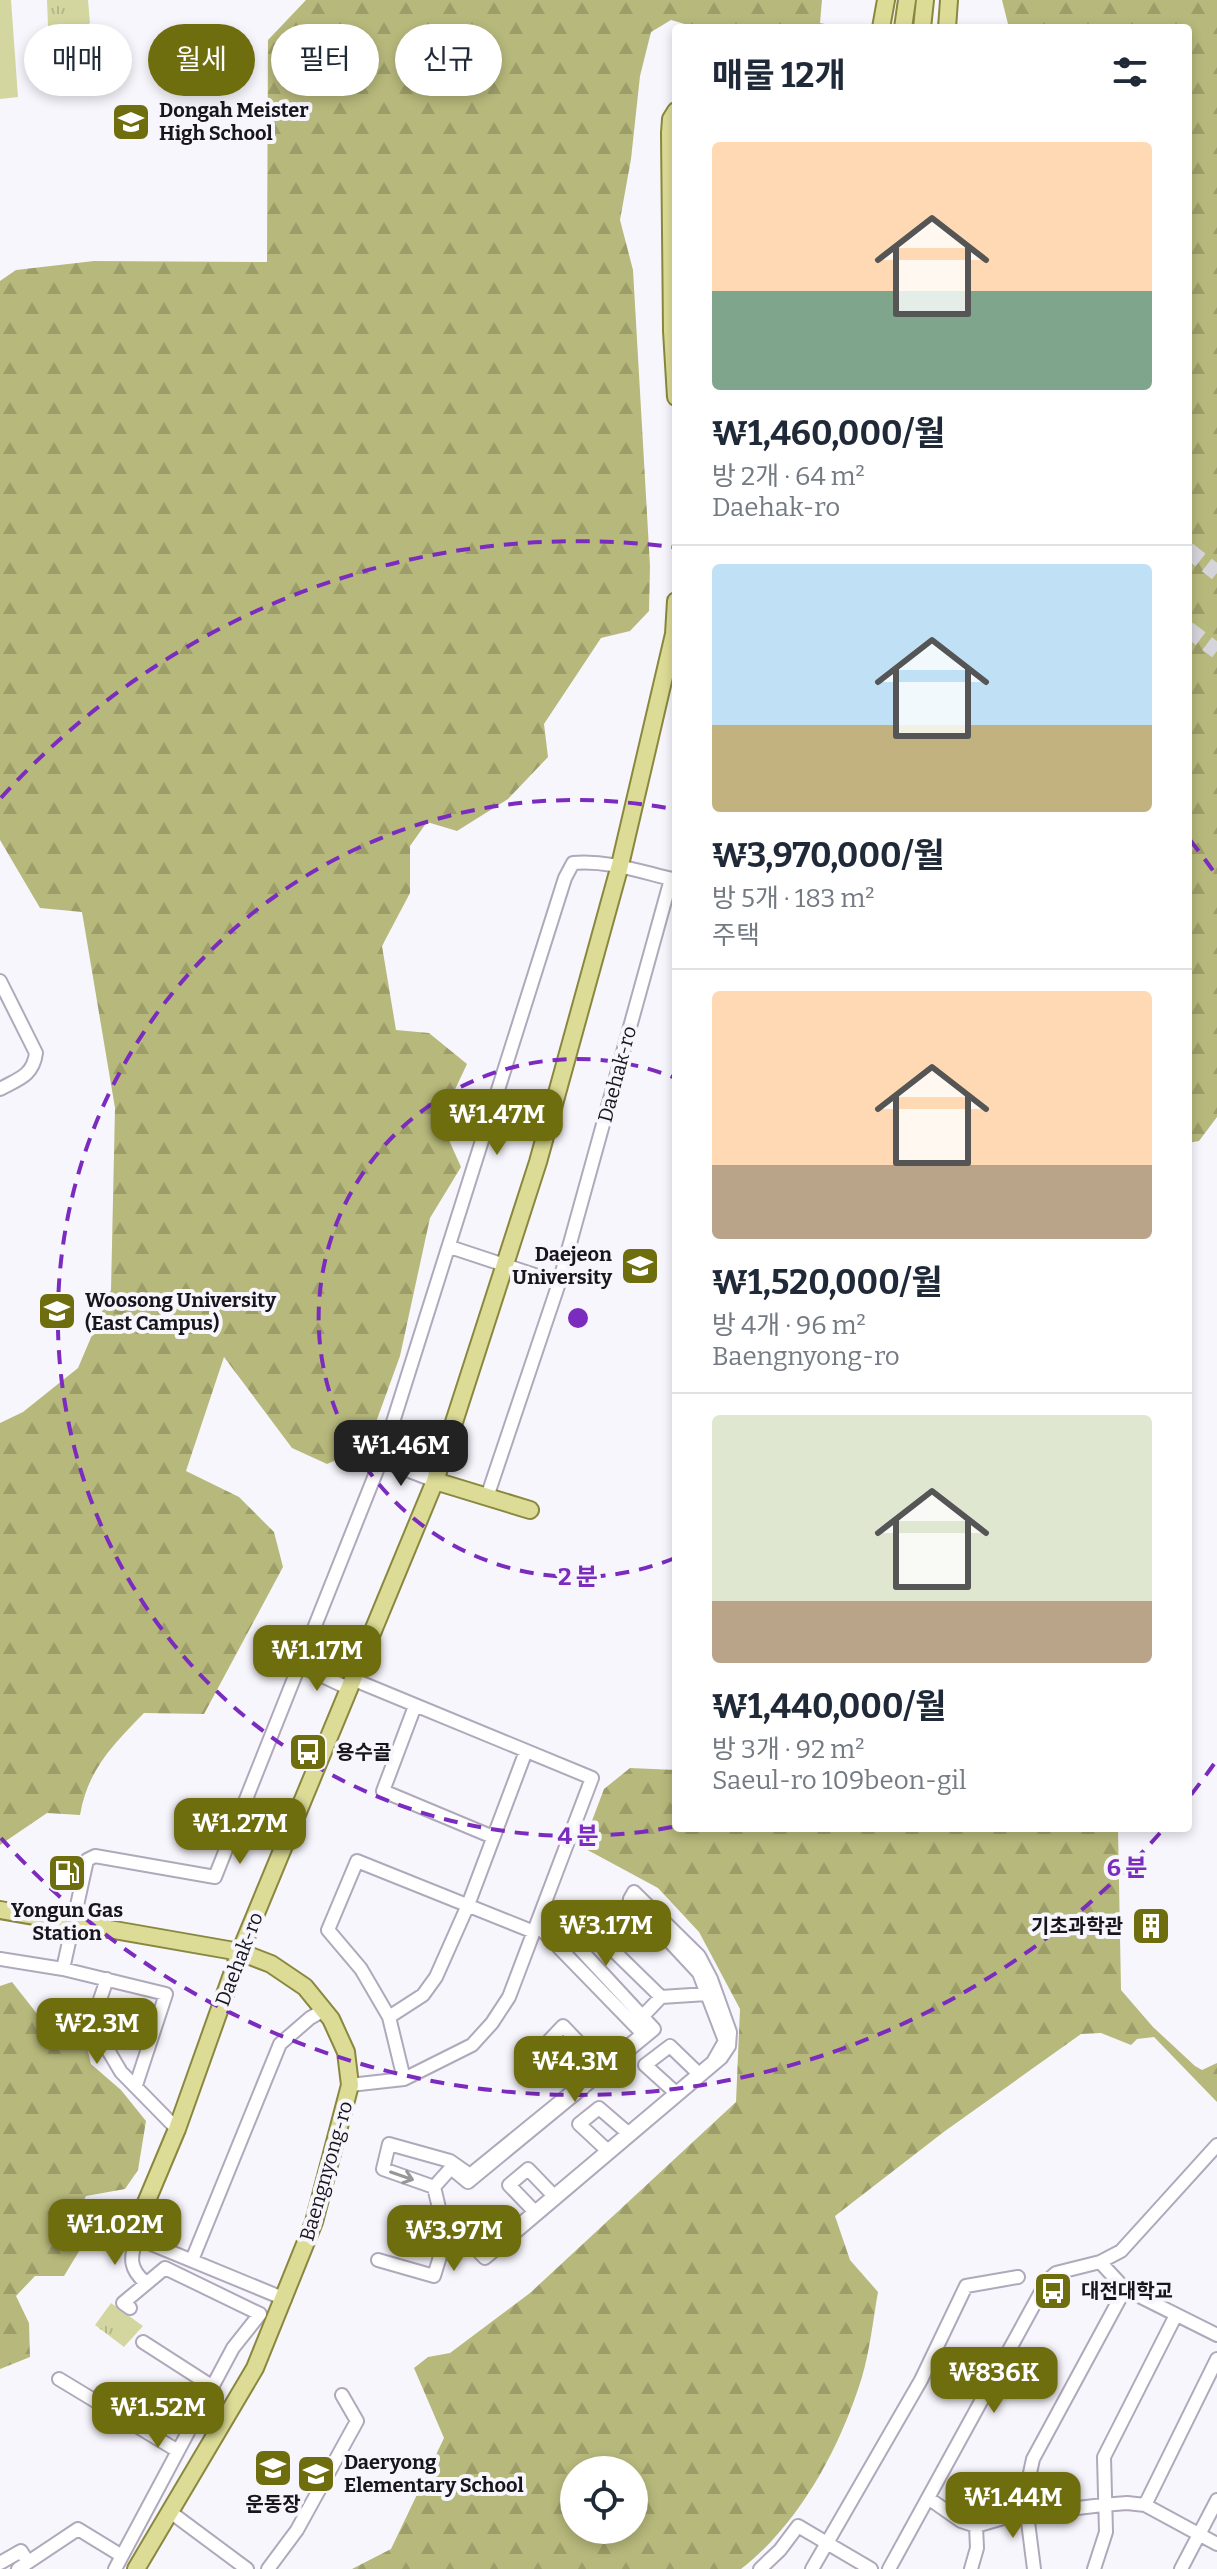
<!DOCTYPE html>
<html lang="ko">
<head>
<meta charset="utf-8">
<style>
	body { margin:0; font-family:Bitter,"Noto Sans KR",serif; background:#f6f6f7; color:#1f2937; height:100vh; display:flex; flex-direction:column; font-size:30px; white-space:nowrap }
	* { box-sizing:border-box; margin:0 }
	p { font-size:26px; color:#747a83 }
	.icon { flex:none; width:44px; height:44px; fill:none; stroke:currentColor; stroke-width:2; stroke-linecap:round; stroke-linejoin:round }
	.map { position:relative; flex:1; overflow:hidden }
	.details { position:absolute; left:672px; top:24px; width:520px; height:1808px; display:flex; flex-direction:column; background:#fff; border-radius:8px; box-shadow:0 4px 12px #0003 }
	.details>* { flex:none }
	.banner { position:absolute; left:24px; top:24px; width:528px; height:72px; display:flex; gap:16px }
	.buttons { position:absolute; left:560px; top:2456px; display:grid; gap:16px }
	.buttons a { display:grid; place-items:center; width:88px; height:88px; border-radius:50%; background:#fff; box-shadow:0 4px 12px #0003; font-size:40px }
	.price { position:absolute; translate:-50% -68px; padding:0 18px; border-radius:16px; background:#6f6e0f; color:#fff; font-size:26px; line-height:52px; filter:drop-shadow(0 2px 4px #0008) }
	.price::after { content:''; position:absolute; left:50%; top:48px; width:24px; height:18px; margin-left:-12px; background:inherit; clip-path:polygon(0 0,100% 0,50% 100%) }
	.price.selected { background:#222; color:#fff }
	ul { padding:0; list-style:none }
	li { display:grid; align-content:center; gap:16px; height:424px; padding:0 40px }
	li+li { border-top:2px solid #e0e1e3 }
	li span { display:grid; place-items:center; height:248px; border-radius:8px; color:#555 }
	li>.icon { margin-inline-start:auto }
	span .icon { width:144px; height:144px; fill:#fffc; stroke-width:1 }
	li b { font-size:34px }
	h2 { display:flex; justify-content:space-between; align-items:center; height:96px; padding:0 40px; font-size:34px }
	.chip { padding:0 28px; border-radius:36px; background:#fff; box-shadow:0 4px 12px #0003; font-size:28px; line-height:72px }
	.chip.selected { background:#6f6e0f; color:#fff }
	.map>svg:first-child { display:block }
	.grass { fill:url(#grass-tufts) }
	.forest { fill:url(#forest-firs); fill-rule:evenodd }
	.garden { fill:#d4d6a0 }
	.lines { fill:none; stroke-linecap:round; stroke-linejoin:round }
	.major-tunnel { stroke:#d6d4db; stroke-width:16; stroke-dasharray:16 8; stroke-linecap:butt }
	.minor-casing { stroke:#afa9bb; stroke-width:16 }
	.major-casing { stroke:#89883e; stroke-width:20 }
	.minor { stroke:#fff; stroke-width:12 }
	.major { stroke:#dddc97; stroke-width:16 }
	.oneway { stroke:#979699 }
	.ring { fill:none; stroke:#7b2cbf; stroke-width:4; stroke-dasharray:14 10 }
	.labels { text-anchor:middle; stroke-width:8; stroke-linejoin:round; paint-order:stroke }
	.poi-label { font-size:20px; font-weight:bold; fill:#18161c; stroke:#f8f6fd; text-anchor:start }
	.street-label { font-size:20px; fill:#18161c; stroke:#f8f6fd }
	.centre { fill:#7b2cbf; stroke:#f8f6fd; stroke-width:4 }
	.ring-label { font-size:24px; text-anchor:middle; font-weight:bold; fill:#7b2cbf; stroke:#f8f6fd; stroke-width:8; stroke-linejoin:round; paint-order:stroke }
</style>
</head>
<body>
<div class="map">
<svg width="1217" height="2569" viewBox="0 0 1217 2569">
	<defs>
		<pattern id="grass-tufts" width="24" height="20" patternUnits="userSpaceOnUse" patternTransform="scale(2)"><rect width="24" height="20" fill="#d4d6a0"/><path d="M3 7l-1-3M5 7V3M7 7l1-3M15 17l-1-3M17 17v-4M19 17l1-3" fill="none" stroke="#b5b789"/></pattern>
		<pattern id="forest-firs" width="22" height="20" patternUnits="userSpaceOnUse" patternTransform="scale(2)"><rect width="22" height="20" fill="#b7b87b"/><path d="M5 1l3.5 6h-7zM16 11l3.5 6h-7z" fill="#9d9d6a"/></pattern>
	</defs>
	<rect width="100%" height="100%" fill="#f8f6fd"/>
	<path class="grass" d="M 47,0 L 88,0 L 90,23 C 80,32 60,31 48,27 Z
		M 77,37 L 86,45 C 86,63 92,86 73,94 L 63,87 L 59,45 L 65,38 Z
		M 111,2303 L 143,2326 L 124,2347 L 95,2325 Z"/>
	<path class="forest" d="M 306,0 L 822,0 L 820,23 L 844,28 L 698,28 L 671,20 L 651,32 L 640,76 L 631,159 L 620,220 L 633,270 L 650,566 L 649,611 L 630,631 L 601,638 L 544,724 L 548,757 L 508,799 L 457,831 L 427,822 L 410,846 L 410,893 L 382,946 L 396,1030 L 429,1033 L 467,1064 L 451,1098 L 448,1138 L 461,1167 L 430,1218 L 400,1356 L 367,1447 L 327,1464 L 292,1448 L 224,1357 L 186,1471 L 239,1497 L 274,1532 L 283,1567 L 204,1714 L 144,1713 C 113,1745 88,1769 80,1815 L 47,1813 L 0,1845 L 0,1423 L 23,1412 L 78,1368 L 111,1290 L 115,1108 L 82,912 L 40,908 L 0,840 L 0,281 L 16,270 L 94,261 L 267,262 L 268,40 Z
		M 1002,0 L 1217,0 L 1217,1117 L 1199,1141 L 1188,1143 L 1188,28 L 1009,28 Z
		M 630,1768 L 676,1770 L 676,1828 L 1118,1828 L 1121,1990 L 1153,2027 L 1195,2066 L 1202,2070 L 1217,2063 L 1217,2102 L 1154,2037 L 1137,2039 L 1131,2045 L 1101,2033 L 1081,2034 L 945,2131 L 835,2216 L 850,2260 L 878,2292 C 873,2320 870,2350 862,2377 C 840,2448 800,2523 741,2569 L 352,2569 L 391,2549 L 444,2438 L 414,2368 L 428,2357 L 450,2353 L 530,2293 L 736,2102 L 740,2009 L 699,1932 L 658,1888 L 582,1847 L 604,1789 ZM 574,2470 L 634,2470 L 634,2530 L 574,2530 Z
		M 12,1982 L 38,2015 L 73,2010 L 83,2029 L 91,2064 L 121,2090 L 146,2121 L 138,2170 L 125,2189 L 86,2196 L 76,2216 L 87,2238 L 64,2276 L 35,2276 L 16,2296 L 29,2323 L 30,2357 L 0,2369 L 0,1986 Z"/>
	<path class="garden" d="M 0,0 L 11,0 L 18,97 L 0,99 Z"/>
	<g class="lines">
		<path class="major-tunnel" d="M 1188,550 L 1217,573
			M 1188,629 L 1217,651"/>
		<defs>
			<path id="minor" d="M 0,981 L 36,1053 C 33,1076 18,1079 0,1089
				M 450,1247 L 559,1283
				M 381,1460 L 435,1481
				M 487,1497 L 559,1283 L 671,879
				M 301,1666 L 348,1688
				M 415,1706 L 383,1791 L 493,1837
				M 634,1892 L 699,1956 L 711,1979 L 730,2032 L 729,2046 L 721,2058 L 485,2258 L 464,2236 L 471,2230 L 491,2249 L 713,2062 L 725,2041 L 699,1973 L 630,1899 Z
				M 575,1913 L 661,1997
				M 537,1925 L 643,2034 L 470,2175 L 450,2161 L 389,2144 L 383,2169 L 434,2187 L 451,2168 L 468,2182 L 654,2029 L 543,1909
				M 0,1959 L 63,1969 L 166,1994 L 136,2085
				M 63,1969 L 87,1860 L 95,1856 L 215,1877 L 381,1460 L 565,878 L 573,863 C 609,860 641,872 676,880
				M 107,1979 L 92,2023 L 121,2072 L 177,2129
				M 389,2017 L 423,1995 L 436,1977 L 468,1905 L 526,1751
				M 640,2019 L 661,1997 L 707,1994
				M 565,2067 L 582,2053 L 584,2048 L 563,2026 L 544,2046 L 583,2088
				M 404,2079 L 389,2017 L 361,1969 L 328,1930 L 357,1861 L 534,1932
				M 350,2085 L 404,2079 L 472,2045 L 492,2023 L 509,1997 L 592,1778 L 352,1679
				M 676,2093 L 645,2065 L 670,2046 L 699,2074
				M 608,2151 L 579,2124 L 599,2108 L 628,2133
				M 535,2212 L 509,2185 L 528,2169 L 554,2196
				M 132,2236 L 285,2299
				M 137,2239 C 129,2258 130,2270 146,2283
				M 192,2260 L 280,2044 L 310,2018 L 324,2010
				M 378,2260 L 434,2276 L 446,2237 L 434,2187
				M 1100,2262 L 1125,2289 L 1217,2335
				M 143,2342 L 213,2387
				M 59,2379 L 178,2451
				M 928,2498 L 961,2521 L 976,2526 L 1010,2516 L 1103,2505 L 1127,2503 L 1145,2505 L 1217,2544
				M 1145,2505 L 1217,2359
				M 169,2511 L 247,2569
				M 0,2563 L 21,2551 L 28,2562
				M 18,2569 L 78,2529 L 122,2556
				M 115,2569 L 233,2348 L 260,2314 L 165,2268 L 123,2303 L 130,2308
				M 268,2569 L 297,2530 L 357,2421 L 342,2395
				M 760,2569 L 780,2550 L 798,2526 L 871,2569
				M 812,2569 L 921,2380 L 966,2286 L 1018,2277
				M 889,2569 L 1047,2281 L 1056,2273 L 1100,2262 L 1121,2251 L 1217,2145
				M 971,2569 L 977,2548 L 976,2526
				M 1034,2569 L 1027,2514 L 1027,2487 L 1033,2459 L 1125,2289
				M 1094,2569 L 1106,2532 L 1104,2457 L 1176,2315
				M 1181,2569 L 1217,2500"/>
			<path id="major" d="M 881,28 L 886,0
				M 903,28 L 907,0
				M 922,28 L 925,0
				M 947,28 L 949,0
				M 676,111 L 671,119 L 670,133 L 672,331 L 676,397
				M 435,1481 L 530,1510
				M 0,1910 L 240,1952 L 271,1964 L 305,1987 L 331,2019 L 346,2052 L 350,2085 L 314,2222 L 255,2368 L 136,2569
				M 132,2236 L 177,2129 L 240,1952 L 435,1481 L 538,1162 L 620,865 L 674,634 L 676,601"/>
		</defs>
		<use href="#minor" class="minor-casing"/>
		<use href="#major" class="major-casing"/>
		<use href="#minor" class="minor"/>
		<use href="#major" class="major"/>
	</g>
	<defs><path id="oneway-shaft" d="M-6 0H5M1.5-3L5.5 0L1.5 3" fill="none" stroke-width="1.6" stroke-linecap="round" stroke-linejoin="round" transform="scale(2)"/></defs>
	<use class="oneway" href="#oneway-shaft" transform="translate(402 2176) rotate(19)"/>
	<g class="ring">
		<path d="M675 1558A259 259 0 1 1 675 1078"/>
		<path d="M672 1827A518 518 0 1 1 672 809"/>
		<path d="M1214 1764A777 777 0 0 1 1190 1796M1160 1833A777 777 0 0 1 1 1838M1 798A777 777 0 0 1 673 547M1190 840A777 777 0 0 1 1214 872"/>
	</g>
	<defs>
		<symbol id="school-square" viewBox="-11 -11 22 22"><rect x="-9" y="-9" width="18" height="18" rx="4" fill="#6f6e0f" stroke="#f8f6fd"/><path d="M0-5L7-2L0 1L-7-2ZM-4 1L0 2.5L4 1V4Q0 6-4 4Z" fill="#fff"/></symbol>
		<symbol id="university-square" viewBox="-11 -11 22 22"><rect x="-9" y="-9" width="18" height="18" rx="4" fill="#6f6e0f" stroke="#f8f6fd"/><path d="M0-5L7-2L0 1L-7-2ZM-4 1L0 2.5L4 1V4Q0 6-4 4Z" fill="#fff"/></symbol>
		<symbol id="bus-square" viewBox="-11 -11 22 22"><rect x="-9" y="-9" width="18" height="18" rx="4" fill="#6f6e0f" stroke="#f8f6fd"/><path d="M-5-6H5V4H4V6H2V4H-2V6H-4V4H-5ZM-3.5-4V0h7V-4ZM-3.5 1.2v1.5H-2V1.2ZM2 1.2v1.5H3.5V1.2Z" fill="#fff"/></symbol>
		<symbol id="fuel-square" viewBox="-11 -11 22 22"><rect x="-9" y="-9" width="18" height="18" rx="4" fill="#6f6e0f" stroke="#f8f6fd"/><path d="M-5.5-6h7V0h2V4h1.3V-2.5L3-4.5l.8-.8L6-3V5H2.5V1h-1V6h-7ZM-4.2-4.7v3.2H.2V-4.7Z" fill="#fff"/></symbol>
		<symbol id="building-square" viewBox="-11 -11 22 22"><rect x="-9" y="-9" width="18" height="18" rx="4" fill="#6f6e0f" stroke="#f8f6fd"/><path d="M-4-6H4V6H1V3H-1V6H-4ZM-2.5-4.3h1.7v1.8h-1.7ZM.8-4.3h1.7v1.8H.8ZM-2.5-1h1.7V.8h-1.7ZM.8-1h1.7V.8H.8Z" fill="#fff"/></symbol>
	</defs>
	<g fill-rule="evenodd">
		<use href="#school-square" x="109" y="100" width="44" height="44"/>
		<use href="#university-square" x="618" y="1244" width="44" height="44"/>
		<use href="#university-square" x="35" y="1289" width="44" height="44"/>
		<use href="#bus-square" x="286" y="1730" width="44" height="44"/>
		<use href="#fuel-square" x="45" y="1851" width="44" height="44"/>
		<use href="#building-square" x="1129" y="1904" width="44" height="44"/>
		<use href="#bus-square" x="1031" y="2269" width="44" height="44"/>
		<use href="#school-square" x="251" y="2446" width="44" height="44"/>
		<use href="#school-square" x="294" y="2452" width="44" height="44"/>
	</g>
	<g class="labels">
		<g class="poi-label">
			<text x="159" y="117">Dongah Meister<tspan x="159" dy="23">High School</tspan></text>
			<text x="612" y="1261" text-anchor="end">Daejeon<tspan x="612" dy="23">University</tspan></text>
			<text x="85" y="1307">Woosong University<tspan x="85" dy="23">(East Campus)</tspan></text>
			<text x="336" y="1759">용수골</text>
			<text x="67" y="1917" text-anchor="middle">Yongun Gas<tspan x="67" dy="23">Station</tspan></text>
			<text x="1123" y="1933" text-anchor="end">기초과학관</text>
			<text x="1081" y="2298">대전대학교</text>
			<text x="344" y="2469">Daeryong<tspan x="344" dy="23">Elementary School</tspan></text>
			<text x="273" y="2511" text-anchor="middle">운동장</text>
		</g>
		<g class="street-label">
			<text transform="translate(617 1074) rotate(-75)" y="7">Daehak-ro</text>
			<text transform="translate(239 1959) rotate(-69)" y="7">Daehak-ro</text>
			<text transform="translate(326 2171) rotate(-74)" y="7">Baengnyong-ro</text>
		</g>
	</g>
	<circle cx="578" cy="1318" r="12" class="centre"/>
	<g class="ring-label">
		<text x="578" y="1585">2 분</text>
		<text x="578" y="1844">4 분</text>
		<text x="1127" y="1876">6 분</text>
	</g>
</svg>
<div class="buttons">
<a><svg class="icon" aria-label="locate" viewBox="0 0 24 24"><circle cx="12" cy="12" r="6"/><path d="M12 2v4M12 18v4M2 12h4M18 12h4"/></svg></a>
</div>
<b class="price" style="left:497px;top:1157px">₩1.47M</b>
<b class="price selected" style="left:401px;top:1488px">₩1.46M</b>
<b class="price" style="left:317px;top:1693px">₩1.17M</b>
<b class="price" style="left:240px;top:1866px">₩1.27M</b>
<b class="price" style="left:606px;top:1968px">₩3.17M</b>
<b class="price" style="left:97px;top:2066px">₩2.3M</b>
<b class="price" style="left:575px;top:2104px">₩4.3M</b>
<b class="price" style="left:115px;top:2267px">₩1.02M</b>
<b class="price" style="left:454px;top:2273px">₩3.97M</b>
<b class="price" style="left:994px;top:2415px">₩836K</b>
<b class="price" style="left:158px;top:2450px">₩1.52M</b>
<b class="price" style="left:1013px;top:2540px">₩1.44M</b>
<div class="banner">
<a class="chip">매매</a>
<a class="chip selected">월세</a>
<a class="chip">필터</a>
<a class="chip">신규</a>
</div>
<section class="details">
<h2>매물 12개<svg class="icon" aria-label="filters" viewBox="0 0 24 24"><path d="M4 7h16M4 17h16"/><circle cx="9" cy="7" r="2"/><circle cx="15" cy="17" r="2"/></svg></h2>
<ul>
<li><span style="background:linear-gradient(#ffd9b3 60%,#7fa58c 0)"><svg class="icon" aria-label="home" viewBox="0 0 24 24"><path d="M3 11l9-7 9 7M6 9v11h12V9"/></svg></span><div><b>₩1,460,000/월</b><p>방 2개 · 64 m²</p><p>Daehak-ro</p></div></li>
<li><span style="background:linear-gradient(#bfe0f5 65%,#c2b280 0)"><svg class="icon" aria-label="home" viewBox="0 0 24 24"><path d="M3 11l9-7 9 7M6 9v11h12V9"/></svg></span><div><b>₩3,970,000/월</b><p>방 5개 · 183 m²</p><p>주택</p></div></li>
<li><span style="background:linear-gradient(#ffd9b3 70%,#b9a48a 0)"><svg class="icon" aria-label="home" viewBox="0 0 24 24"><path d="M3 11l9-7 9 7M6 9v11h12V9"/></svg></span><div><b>₩1,520,000/월</b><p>방 4개 · 96 m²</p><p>Baengnyong-ro</p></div></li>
<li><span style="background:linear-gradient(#dfe7d0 75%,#b9a48a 0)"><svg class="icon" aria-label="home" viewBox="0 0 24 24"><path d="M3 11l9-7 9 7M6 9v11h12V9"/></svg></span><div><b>₩1,440,000/월</b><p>방 3개 · 92 m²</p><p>Saeul-ro 109beon-gil</p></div></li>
</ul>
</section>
</div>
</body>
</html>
